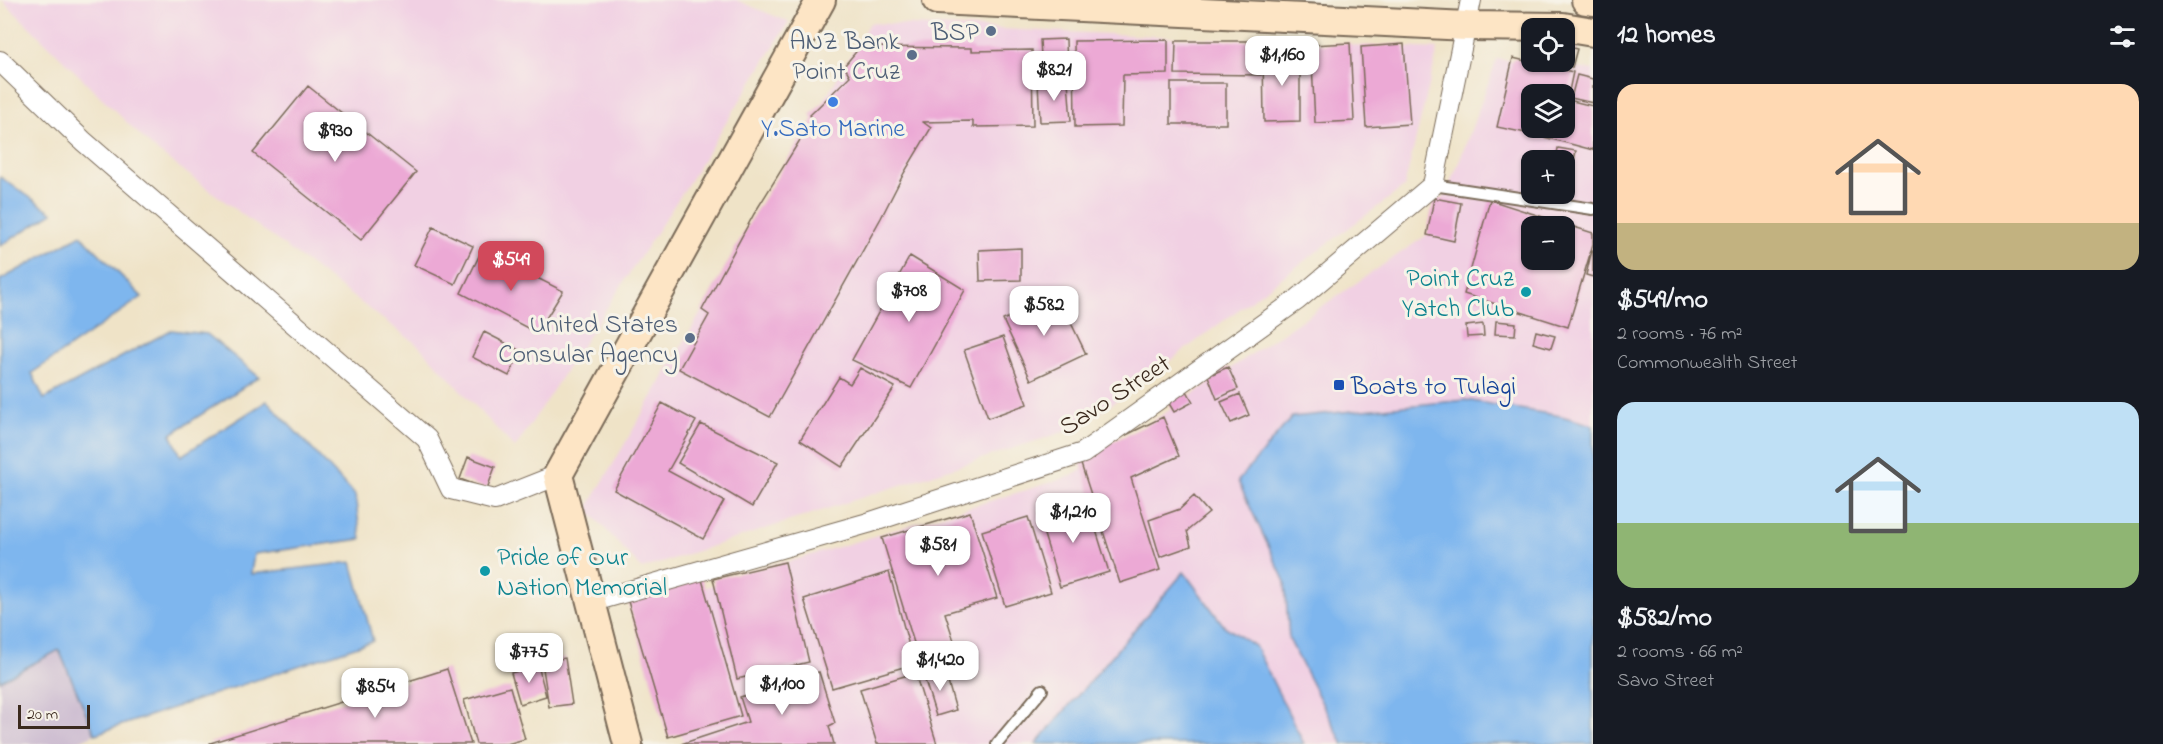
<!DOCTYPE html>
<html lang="en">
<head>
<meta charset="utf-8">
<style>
	body { margin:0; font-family:"Indie Flower",sans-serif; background:#242831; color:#f1f3f6; height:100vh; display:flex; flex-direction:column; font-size:22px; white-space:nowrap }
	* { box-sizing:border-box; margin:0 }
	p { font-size:20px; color:#9ea1a6 }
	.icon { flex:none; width:33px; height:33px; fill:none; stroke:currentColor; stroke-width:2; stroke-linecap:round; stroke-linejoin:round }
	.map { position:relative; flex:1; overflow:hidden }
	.details { display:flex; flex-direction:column; background:#171b24; width:570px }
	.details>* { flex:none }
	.buttons { position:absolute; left:1521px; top:18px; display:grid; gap:12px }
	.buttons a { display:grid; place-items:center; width:54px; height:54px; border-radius:12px; background:#171b24; box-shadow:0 2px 4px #0004; font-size:30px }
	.scale { position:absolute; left:18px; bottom:15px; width:72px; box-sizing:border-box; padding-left:6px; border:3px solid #3b2a1e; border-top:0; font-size:16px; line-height:21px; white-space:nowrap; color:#3b2a1e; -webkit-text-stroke:4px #f7f3e8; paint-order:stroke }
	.price { position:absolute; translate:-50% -51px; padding:0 14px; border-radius:12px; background:#fff; color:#222; font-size:20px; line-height:39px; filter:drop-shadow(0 2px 3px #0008) }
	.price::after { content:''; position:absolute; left:50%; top:36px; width:18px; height:14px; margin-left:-9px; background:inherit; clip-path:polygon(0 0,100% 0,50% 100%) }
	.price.current { background:#d1495b; color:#fff }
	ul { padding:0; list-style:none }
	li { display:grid; align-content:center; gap:12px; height:318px; padding:0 24px }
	li span { display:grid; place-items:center; height:186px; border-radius:18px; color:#555 }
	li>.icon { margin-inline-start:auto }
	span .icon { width:108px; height:108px; fill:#fffc; stroke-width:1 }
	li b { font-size:26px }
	h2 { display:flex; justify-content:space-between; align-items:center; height:72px; padding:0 24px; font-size:26px }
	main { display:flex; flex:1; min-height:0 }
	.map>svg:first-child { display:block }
	.built { fill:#f1d0e3; fill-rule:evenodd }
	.industrial { fill:#cebed1 }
	.water { fill:#7eb6ee; stroke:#5c7086; stroke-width:1.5 }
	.building { fill:#eca9d5; fill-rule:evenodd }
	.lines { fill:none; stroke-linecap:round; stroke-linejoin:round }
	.lane-casing { stroke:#7a6b59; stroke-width:14 }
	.street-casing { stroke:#7a6b59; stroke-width:22 }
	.secondary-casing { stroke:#7a6b59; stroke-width:32 }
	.lane { stroke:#fff; stroke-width:10 }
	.street { stroke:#fff; stroke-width:20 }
	.secondary { stroke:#fde5c5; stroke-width:28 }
	.service-dot { fill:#5c6f8a; stroke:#f7f3e8; stroke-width:2 }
	.shop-dot { fill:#3f7fe0; stroke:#f7f3e8; stroke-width:2 }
	.culture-dot { fill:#0f9aa8; stroke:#f7f3e8; stroke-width:2 }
	.transit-dot { fill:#1a4fb4; stroke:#f7f3e8; stroke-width:2 }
	.labels { text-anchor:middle; stroke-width:6; stroke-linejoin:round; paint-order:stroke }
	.service-label { font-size:26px; fill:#4e5e75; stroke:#f7f3e8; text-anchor:end }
	.shop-label { font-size:26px; fill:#366cbe; stroke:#f7f3e8 }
	.culture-label { font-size:26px; fill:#0d838f; stroke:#f7f3e8; text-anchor:end }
	.transit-label { font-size:26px; fill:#164399; stroke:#f7f3e8; text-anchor:start }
	.street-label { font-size:26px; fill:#3b2a1e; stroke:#f7f3e8 }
</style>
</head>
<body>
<main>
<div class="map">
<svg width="1593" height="744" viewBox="0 0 1593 744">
	<rect width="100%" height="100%" fill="#f7f3e8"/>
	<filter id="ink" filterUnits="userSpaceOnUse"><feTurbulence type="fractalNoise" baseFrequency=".0167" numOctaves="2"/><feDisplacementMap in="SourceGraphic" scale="12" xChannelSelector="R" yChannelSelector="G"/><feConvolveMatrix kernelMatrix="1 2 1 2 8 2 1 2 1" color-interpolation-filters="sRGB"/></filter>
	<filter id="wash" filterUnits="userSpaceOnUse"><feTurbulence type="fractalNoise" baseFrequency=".008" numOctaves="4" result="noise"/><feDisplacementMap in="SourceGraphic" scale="24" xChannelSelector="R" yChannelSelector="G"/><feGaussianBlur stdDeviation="1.35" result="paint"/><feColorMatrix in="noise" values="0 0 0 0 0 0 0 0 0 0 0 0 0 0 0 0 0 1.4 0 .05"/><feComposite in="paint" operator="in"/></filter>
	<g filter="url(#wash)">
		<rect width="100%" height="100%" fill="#efe3c7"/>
		<path class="built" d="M 2,0 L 736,0 L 789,22 L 686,187 L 515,448 L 419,346 L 153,148 Z
			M 869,23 L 1438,49 L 1404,187 L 1082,426 L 642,569 L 587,509 Z
			M 1497,59 L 1593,70 L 1593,744 L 684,744 L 644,606 L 1072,476 L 1427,235 L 1458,165 ZM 1532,94 L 1564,94 L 1564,128 L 1532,128 ZM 1532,160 L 1564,160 L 1564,194 L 1532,194 ZM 1532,226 L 1564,226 L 1564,260 L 1532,260 Z"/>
		<path class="industrial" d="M 59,650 L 95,734 L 72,744 L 0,744 L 0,681 Z"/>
		<path class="water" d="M 0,177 L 53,213 L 0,246 Z
			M 81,235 L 142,297 L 32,373 L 44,399 L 171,330 L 207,334 L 259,377 L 171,434 L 181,456 L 267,401 L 355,495 L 361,539 L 254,554 L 251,574 L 352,562 L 373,641 L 95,734 L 59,650 L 0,681 L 0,280 Z
			M 1466,400 L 1561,416 L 1593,425 L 1593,744 L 1343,744 L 1289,639 L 1285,582 L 1238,481 L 1292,417 Z
			M 1184,572 L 1224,626 L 1255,646 L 1304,744 L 1036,744 Z"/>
		<g id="blocks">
			<path class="building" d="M 1066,39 L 1067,72 L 1042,73 L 1040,40 Z
				M 1168,40 L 1168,74 L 1123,75 L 1122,126 L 1075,127 L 1074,41 Z
				M 1176,41 L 1261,41 L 1261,75 L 1175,74 Z
				M 1350,43 L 1354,121 L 1315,123 L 1311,45 Z
				M 1404,44 L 1410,124 L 1366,127 L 1361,47 Z
				M 1564,46 L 1577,49 L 1572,67 L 1559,63 L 1559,62 L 1564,62 Z
				M 860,47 L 972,48 L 972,51 L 1032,50 L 1033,126 L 973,127 L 973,121 L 923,122 L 931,128 L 904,173 L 881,218 L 770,417 L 679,369 L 709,315 L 702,310 L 754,214 L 813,119 L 810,115 L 850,76 L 844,66 Z
				M 1263,52 L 1300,52 L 1300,121 L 1264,122 Z
				M 1513,58 L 1573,72 L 1568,96 L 1546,92 L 1545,94 L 1532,94 L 1532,128 L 1537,128 L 1535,135 L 1497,127 Z
				M 1577,75 L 1593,79 L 1593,103 L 1571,98 Z
				M 1068,81 L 1071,121 L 1040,122 L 1038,83 Z
				M 1171,83 L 1226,83 L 1226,124 L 1171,124 Z
				M 308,86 L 416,172 L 361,240 L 253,153 Z
				M 1564,99 L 1593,106 L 1593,150 L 1540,136 L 1542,128 L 1564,128 Z
				M 1558,148 L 1576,151 L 1572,171 L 1564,170 L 1564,160 L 1556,160 Z
				M 1434,198 L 1461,203 L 1454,241 L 1427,235 Z
				M 1490,200 L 1593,233 L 1593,244 L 1568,327 L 1464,294 ZM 1532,226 L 1564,226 L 1564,260 L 1532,260 Z
				M 433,227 L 473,246 L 455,284 L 414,265 Z
				M 1021,248 L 1021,280 L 980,281 L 979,250 Z
				M 482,250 L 563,291 L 537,333 L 461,293 Z
				M 1592,250 L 1593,250 L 1593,277 L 1586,275 Z
				M 910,256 L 965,290 L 911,388 L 852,360 Z
				M 1057,294 L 1086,354 L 1031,380 L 1003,320 Z
				M 1496,321 L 1516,323 L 1515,335 L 1495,334 Z
				M 1483,324 L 1484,336 L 1467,337 L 1466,326 Z
				M 1536,331 L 1555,336 L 1551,348 L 1533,343 Z
				M 484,332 L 521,351 L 509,376 L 472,357 Z
				M 1003,337 L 1027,404 L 988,418 L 964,350 Z
				M 1228,367 L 1238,389 L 1217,399 L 1208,376 Z
				M 860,368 L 895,387 L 842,467 L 800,440 L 839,377 L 850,384 Z
				M 1186,389 L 1193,402 L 1174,412 L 1167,400 Z
				M 1240,394 L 1249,415 L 1231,423 L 1221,402 Z
				M 662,403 L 696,421 L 668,471 L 724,501 L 703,539 L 614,490 Z
				M 1163,417 L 1179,456 L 1131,478 L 1160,570 L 1120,583 L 1079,458 Z
				M 701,424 L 778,462 L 752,507 L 678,463 Z
				M 468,457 L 495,467 L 487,489 L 460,479 Z
				M 1194,496 L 1209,513 L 1187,531 L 1191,546 L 1160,557 L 1149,520 L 1180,509 Z
				M 1087,501 L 1109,572 L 1060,587 L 1038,515 Z
				M 970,512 L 997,598 L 945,613 L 955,644 L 918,656 L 882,538 Z
				M 1028,517 L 1051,592 L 1005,606 L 982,531 Z
				M 785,562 L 809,662 L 737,679 L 713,579 Z
				M 889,572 L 914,664 L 832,688 L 804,599 Z
				M 701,576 L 741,716 L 668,737 L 627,598 Z
				M 565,658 L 572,704 L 549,707 L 542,662 Z
				M 538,665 L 546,696 L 520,704 L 511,673 Z
				M 944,668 L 956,710 L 936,716 L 923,674 Z
				M 447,669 L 471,744 L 210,744 L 210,743 Z
				M 819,672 L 835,723 L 829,726 L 834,744 L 681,744 L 748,722 L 740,697 Z
				M 915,673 L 937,744 L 877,744 L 860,689 Z
				M 510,687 L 525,739 L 507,744 L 476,744 L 464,700 Z"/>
		</g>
	</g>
	<g filter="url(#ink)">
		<use href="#blocks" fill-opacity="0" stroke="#7a6b59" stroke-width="1.5"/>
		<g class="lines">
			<defs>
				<path id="lane" d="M 1433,185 L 1593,209
					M 997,744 L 1042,690"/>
				<path id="street" d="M 0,61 L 82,140 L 427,439 L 451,489 L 495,500 L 558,475
					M 591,602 L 868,523 L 1083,453 L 1297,300 L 1433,185 L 1471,0"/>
				<path id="secondary" d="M 937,0 L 1467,26 L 1563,27 L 1593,32
					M 1586,0 L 1593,1
					M 628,744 L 558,475 L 821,0"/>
			</defs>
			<use href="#lane" class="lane-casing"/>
			<use href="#street" class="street-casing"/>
			<use href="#secondary" class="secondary-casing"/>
			<use href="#lane" class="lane"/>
			<use href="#street" class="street"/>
			<use href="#secondary" class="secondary"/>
		</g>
	</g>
	<g class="service-dot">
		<circle cx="991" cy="31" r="6"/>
		<circle cx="912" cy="55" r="6"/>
		<circle cx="690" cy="338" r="6"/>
	</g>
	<circle class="shop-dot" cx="833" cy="102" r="6"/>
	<g class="culture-dot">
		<circle cx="1526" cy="292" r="6"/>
		<circle cx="485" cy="571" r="6"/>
	</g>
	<rect class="transit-dot" x="1333" y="379" width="12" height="12" rx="3"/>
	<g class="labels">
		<g class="service-label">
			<text x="979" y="40">BSP</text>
			<text x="900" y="49">ANZ Bank<tspan x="900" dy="30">Point Cruz</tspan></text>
			<text x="678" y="332">United States<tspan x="678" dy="30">Consular Agency</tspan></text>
		</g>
		<g class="shop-label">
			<text x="833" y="136">Y.Sato Marine</text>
		</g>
		<g class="culture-label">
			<text x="1514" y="286">Point Cruz<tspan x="1514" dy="30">Yatch Club</tspan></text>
			<text x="497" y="565" text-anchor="start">Pride of Our<tspan x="497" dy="30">Nation Memorial</tspan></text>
		</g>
		<g class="transit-label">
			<text x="1351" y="394">Boats to Tulagi</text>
		</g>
		<g class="street-label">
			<text transform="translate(1114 394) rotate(-33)" y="9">Savo Street</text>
		</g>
	</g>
</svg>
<div class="buttons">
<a><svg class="icon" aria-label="locate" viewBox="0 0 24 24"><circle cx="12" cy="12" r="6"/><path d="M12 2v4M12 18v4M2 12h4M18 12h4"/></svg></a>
<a><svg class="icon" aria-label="layers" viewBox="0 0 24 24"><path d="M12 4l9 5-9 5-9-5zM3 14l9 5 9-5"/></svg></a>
<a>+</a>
<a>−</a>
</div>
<div class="scale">20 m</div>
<b class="price" style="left:1282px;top:87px">$1,160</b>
<b class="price" style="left:1054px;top:102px">$821</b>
<b class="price" style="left:335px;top:163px">$930</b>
<b class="price current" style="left:511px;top:292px">$549</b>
<b class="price" style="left:909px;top:323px">$708</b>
<b class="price" style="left:1044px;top:337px">$582</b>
<b class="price" style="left:1073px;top:544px">$1,210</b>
<b class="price" style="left:938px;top:577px">$581</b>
<b class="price" style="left:529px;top:684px">$775</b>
<b class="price" style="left:940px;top:692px">$1,420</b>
<b class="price" style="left:782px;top:716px">$1,100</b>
<b class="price" style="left:375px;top:719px">$854</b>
</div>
<section class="details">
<h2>12 homes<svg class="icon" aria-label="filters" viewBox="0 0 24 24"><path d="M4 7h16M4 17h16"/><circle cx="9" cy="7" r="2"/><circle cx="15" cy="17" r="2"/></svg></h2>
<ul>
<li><span style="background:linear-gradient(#ffd9b3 75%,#c2b280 0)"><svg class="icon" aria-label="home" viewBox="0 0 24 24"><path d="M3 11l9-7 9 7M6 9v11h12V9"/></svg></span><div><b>$549/mo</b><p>2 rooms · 76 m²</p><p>Commonwealth Street</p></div></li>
<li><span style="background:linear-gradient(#bfe0f5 65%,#8fb573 0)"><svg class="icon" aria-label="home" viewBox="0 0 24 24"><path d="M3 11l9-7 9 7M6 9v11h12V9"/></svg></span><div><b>$582/mo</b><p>2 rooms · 66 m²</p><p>Savo Street</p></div></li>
</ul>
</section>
</main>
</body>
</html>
